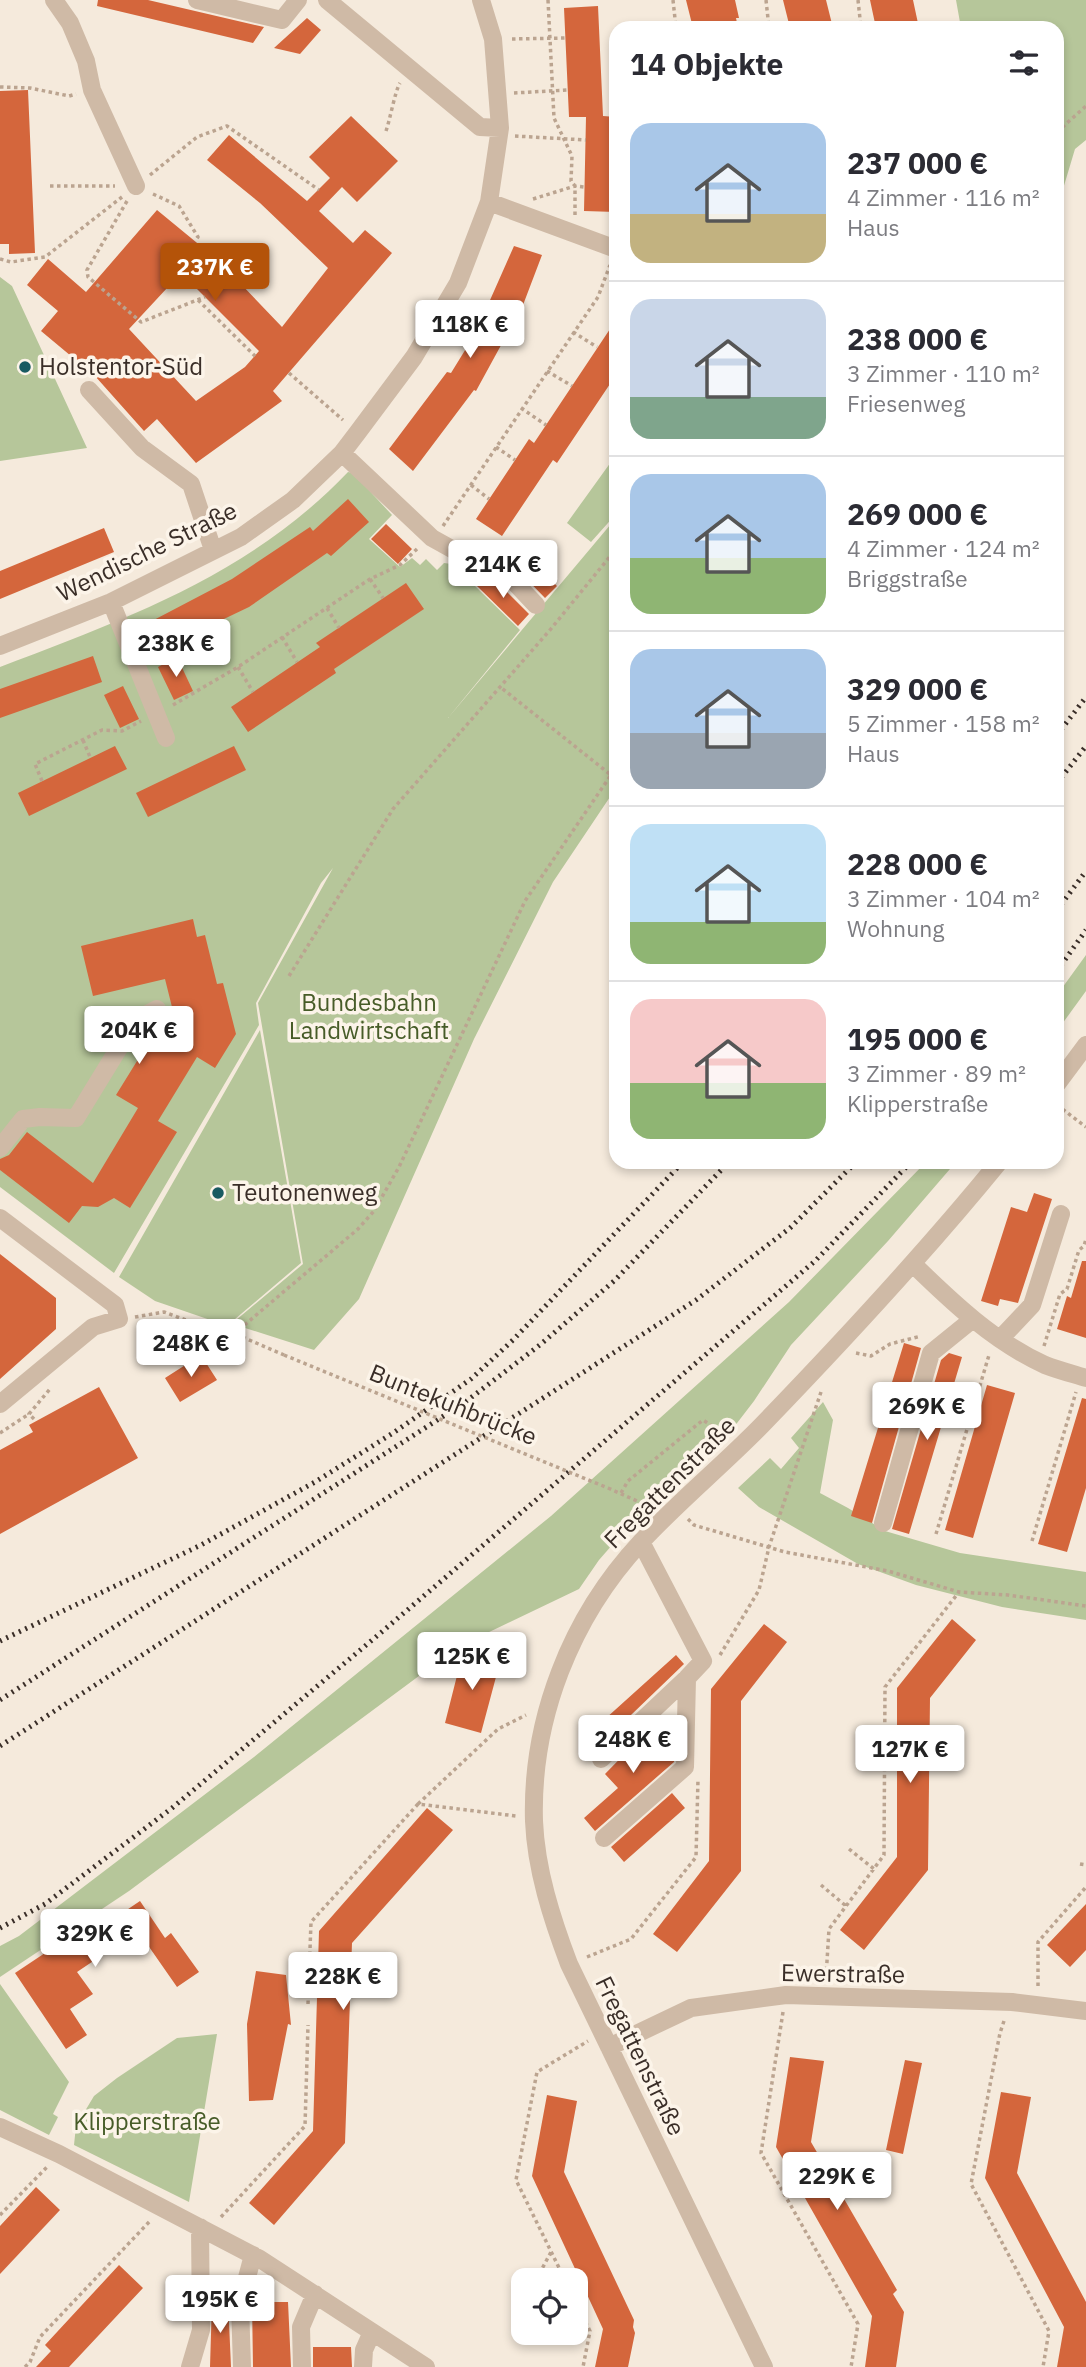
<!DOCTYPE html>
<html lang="de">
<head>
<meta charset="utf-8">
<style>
	body { margin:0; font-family:"IBM Plex Sans",sans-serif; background:#f2f2f3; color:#2b2b33; height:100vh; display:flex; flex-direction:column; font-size:26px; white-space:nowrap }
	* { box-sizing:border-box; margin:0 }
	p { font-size:23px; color:#7c7c81 }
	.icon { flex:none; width:38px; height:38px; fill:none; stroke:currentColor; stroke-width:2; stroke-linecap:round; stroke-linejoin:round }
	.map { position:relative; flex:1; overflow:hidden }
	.details { position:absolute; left:609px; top:21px; width:455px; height:1148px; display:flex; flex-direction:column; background:#fff; border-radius:21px; box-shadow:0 4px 10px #0003 }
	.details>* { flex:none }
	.controls { position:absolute; left:511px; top:2268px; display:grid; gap:14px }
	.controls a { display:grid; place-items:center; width:77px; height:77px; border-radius:14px; background:#fff; box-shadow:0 4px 10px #0003; font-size:35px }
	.price { position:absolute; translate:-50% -60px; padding:0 16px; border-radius:7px; background:#fff; color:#222; font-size:23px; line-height:46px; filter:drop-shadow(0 2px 4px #0008) }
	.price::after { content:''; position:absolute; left:50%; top:42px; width:21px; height:16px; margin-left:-10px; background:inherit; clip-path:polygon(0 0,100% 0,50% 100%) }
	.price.current { background:#b45309; color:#fff }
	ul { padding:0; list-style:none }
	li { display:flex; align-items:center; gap:21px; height:175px; padding:0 21px }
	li+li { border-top:2px solid #e1e1e2 }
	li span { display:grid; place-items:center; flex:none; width:196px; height:140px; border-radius:21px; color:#555 }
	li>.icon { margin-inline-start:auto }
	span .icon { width:84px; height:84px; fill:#fffc; stroke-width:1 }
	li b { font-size:30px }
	h2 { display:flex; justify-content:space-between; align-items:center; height:84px; padding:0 21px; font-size:30px }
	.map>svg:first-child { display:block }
	.green { fill:#b6c69a }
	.building { fill:#d4663c; fill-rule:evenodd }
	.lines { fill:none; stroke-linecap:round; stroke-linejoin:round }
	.path { stroke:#bba490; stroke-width:3.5; stroke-dasharray:3.5 3.5; stroke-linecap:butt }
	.minor { stroke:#cfbaa6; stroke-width:18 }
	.rail { stroke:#3a2e28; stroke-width:5; stroke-dasharray:2 5; stroke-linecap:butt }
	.path-bridge { stroke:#bba490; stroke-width:3.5; stroke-dasharray:3.5 3.5; stroke-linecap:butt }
	.poi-dot { fill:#185a61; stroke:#fcf4e9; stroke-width:2.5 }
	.labels { text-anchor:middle; stroke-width:7; stroke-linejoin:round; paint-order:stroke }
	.poi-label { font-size:24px; fill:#3a2e28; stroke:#fcf4e9; text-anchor:start }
	.street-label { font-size:24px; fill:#3a2e28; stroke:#fcf4e9 }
	.park-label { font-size:24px; fill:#475c28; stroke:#fcf4e9 }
</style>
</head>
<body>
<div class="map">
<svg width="1086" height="2367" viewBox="0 0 1086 2367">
	<rect width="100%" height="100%" fill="#f5eadc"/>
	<path class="green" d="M 956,0 L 1086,0 L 1086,140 L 1075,149 L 1057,209 L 1057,28 L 961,28 Z
		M 0,277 L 12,286 L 87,448 L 0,461 Z
		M 616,455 L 616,514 L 591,542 L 567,523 Z
		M 348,472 L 353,473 L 392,515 L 369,539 L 400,567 L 412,558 L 420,565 L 426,559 L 437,570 L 444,563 L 481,568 L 486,573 L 475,586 L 520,630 L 448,718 L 616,518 L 616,788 L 553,882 L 474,1039 L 359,1299 L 314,1350 L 242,1327 L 236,1320 L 303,1264 L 258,1003 L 333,868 L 321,883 L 256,1003 L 259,1025 L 114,1273 L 0,1187 L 0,667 C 128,618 251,574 348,472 Z
		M 1086,955 L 1086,991 L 1057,1031 L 1057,995 Z
		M 260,1030 L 301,1263 L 228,1325 L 222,1324 L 155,1301 L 119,1277 Z
		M 926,1162 L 956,1162 L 888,1241 L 791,1345 L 754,1401 L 734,1427 L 627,1528 L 599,1560 L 579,1589 L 458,1647 L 129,1891 L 0,1977 L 0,1946 L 19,1936 L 254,1757 L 551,1516 L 789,1302 Z
		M 823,1402 L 833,1420 L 820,1493 L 848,1508 L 885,1531 L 960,1553 L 1086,1572 L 1086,1620 L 1002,1607 L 916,1585 L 858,1564 L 759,1507 L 738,1488 L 770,1458 L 781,1469 L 799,1448 L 791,1438 Z
		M 0,1984 L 69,2082 L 53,2114 L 58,2117 L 49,2135 L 0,2110 Z
		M 217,2034 L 189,2202 L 74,2145 L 76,2126 L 94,2096 L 117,2078 L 177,2038 Z"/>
	<path class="building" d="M 98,0 L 148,0 L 264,27 L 253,43 L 97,6 Z
		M 686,0 L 735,0 L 739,18 L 736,18 L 738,28 L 693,28 Z
		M 783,0 L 826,0 L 833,28 L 790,28 Z
		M 870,0 L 913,0 L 919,28 L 876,28 Z
		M 598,6 L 603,116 L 616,117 L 616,212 L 584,211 L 586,117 L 569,117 L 564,8 Z
		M 307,18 L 321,30 L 300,54 L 274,48 Z
		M 28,90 L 35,253 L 9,254 L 9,244 L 0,244 L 0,91 Z
		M 351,116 L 398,161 L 357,202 L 342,187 L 319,211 L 353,243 L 365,230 L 392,253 L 273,391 L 282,401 L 196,463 L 157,419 L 144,431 L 95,376 L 41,331 L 58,311 L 27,285 L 48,259 L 86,292 L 157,210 L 219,261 L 282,327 L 328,268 L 260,203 L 207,160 L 229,135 L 307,201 L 330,178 L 309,157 ZM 181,273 L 259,351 L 245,367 L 196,401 L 129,329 Z
		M 514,246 L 542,255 L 523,305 L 476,391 L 474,390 L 413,471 L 389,449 L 447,372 L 451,373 L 475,334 Z
		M 616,320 L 616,375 L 557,463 L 553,460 L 502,536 L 476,519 L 529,439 L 534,443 Z
		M 348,499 L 369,522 L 331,556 L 327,553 L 249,607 L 159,650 L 150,622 L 232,579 L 310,527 L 313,531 Z
		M 386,524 L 412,549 L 398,564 L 371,539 Z
		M 104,528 L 114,552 L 0,599 L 0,571 Z
		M 515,545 L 557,586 L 545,598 L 504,556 Z
		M 489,574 L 529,614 L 518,626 L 477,586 Z
		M 406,583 L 424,609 L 334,669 L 336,673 L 248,732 L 231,707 L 320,647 L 316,643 Z
		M 93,656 L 102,682 L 0,718 L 0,689 Z
		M 177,657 L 193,691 L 174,700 L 158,667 Z
		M 123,686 L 139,719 L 120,728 L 104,695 Z
		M 115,746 L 127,769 L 29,816 L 18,793 Z
		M 234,746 L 246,770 L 148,817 L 136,793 Z
		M 193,919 L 197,937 L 205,935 L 217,984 L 223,983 L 236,1034 L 215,1068 L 197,1057 L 158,1121 L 177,1132 L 130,1208 L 114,1198 L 98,1207 L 82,1206 L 69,1223 L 0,1170 L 0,1159 L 9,1155 L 27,1132 L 93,1183 L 138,1108 L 116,1095 L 155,1032 L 162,1036 L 174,1015 L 165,979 L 93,996 L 81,946 Z
		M 1034,1193 L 1052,1199 L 1018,1303 L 1000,1299 L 998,1306 L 981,1301 L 1011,1207 L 1027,1212 Z
		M 0,1254 L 56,1298 L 56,1329 L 0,1379 Z
		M 1082,1261 L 1086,1261 L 1086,1338 L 1057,1329 L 1067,1296 L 1071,1298 Z
		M 904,1343 L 921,1348 L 872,1523 L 851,1516 Z
		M 949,1353 L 962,1357 L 909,1534 L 892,1529 L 941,1360 Z
		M 201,1355 L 217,1380 L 180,1402 L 165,1378 Z
		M 987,1385 L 1015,1393 L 973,1538 L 945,1530 Z
		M 99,1387 L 138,1458 L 0,1534 L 0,1450 L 33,1432 L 29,1425 Z
		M 1082,1398 L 1086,1399 L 1086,1488 L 1067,1552 L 1038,1544 Z
		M 952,1619 L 976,1640 L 930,1698 L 928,1870 L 864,1950 L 840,1930 L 897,1857 L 897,1688 Z
		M 764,1624 L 787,1642 L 741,1701 L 741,1871 L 677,1952 L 653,1934 L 709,1861 L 711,1689 Z
		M 463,1652 L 500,1662 L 481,1733 L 445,1723 Z
		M 676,1655 L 684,1664 L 605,1740 L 595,1728 Z
		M 651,1727 L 674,1754 L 674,1762 L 595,1831 L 584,1818 L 618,1788 L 605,1774 Z
		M 672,1793 L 685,1808 L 624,1862 L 611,1847 Z
		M 427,1808 L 453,1830 L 352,1943 L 345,2143 L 274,2225 L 249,2203 L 313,2131 L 319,1931 Z
		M 140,1901 L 165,1938 L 171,1933 L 199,1972 L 177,1987 L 138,1931 L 77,1972 L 93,1994 L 70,2009 L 87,2035 L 66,2049 L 15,1973 L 60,1943 L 66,1951 Z
		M 1086,1904 L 1086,1950 L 1070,1967 L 1047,1945 Z
		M 256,1971 L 286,1975 L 291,2025 L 288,2024 L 273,2100 L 249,2101 L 247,2024 Z
		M 790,2057 L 824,2061 L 811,2142 L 897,2290 L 893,2294 L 904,2312 L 896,2367 L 865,2367 L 872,2316 L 776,2147 Z
		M 905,2060 L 922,2063 L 903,2154 L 886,2150 Z
		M 1001,2092 L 1031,2097 L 1017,2173 L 1086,2302 L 1086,2367 L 1057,2367 L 1064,2327 L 985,2178 Z
		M 547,2095 L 577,2101 L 564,2172 L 634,2320 L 633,2327 L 635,2333 L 628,2367 L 595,2367 L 603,2329 L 532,2176 Z
		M 36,2187 L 60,2210 L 0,2274 L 0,2226 Z
		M 119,2265 L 143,2288 L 69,2367 L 36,2367 L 51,2351 L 45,2345 Z
		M 228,2300 L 231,2367 L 210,2367 L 212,2301 Z
		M 252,2302 L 288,2302 L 291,2367 L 253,2367 Z
		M 313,2347 L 351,2347 L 352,2367 L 313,2367 Z"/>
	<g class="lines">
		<path class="path" d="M 548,0 L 554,118 L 572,156 L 571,181 L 575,186 L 575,215
			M 673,0 L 676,28
			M 766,0 L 769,28
			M 858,0 L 861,28
			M 512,39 L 565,38
			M 0,87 L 30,88 L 69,96 L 76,94
			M 514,93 L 567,90
			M 386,131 C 390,120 395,91 400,83
			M 1057,132 L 1086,106
			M 515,136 L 586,140
			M 150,175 L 197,137 L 227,126 L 319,190
			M 50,186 L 115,186
			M 153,194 L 179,206 L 198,237 L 195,241
			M 533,199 L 575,186 L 584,187
			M 127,201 L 87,270 L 88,277 L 141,322 L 205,297
			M 0,259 L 11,262 L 45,257 L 122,197
			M 198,300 L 255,356
			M 573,332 L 597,347
			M 547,371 L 572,386
			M 289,373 L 343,420
			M 521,408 L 546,425
			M 496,447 L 515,460
			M 471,485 L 489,499
			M 443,526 L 598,297 L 610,265
			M 370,579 L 383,598
			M 327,608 L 339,628
			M 282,637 L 297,662
			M 238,667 L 253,692
			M 173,705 L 238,667 L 370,579 L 400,565 L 417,549
			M 83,740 L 90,757
			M 611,775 L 616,769
			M 42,781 L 35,764 L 102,730 L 122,731 L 141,721
			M 289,976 L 393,809 L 550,630 L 616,549
			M 1057,1105 L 1086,1127
			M 135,1317 L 164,1312 L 213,1330 L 240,1336 L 284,1355
			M 235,1335 L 242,1327 L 358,1229 L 374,1211 L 399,1167 L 525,901 L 611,775 L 499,686
			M 1044,1346 L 1060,1294 L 1067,1289 L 1079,1250 L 1084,1246 L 1086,1239
			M 856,1353 L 871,1356 L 890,1344 L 921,1336
			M 34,1419 L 29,1414 L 50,1389
			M 0,1433 L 29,1414
			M 608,1488 L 646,1505
			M 621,1493 L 628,1481 L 703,1420 L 715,1428 L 646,1505 L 651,1505
			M 688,1519 L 694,1525 L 785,1552 L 888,1571 L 959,1592 L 1008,1595 L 1086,1606
			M 936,1534 L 989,1355
			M 1032,1541 L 1076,1392
			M 720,1655 L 759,1590 L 769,1547 L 821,1392
			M 418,1804 L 498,1729 L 526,1715
			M 849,1849 L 874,1869
			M 1080,1864 L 1086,1865
			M 821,1885 L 846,1906
			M 587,1957 L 631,1939 L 696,1857 L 698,1779
			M 826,1977 L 829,1929 L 884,1855 L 885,1687 L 959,1592
			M 1038,1986 L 1038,1942 L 1086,1887
			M 308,2004 L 311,1922 L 418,1804 L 516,1816
			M 783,2012 L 761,2153 L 858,2324 L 851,2367
			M 1004,2021 L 1000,2033 L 971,2184 L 1049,2331 L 1043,2367
			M 0,2215 L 47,2167
			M 221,2217 L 305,2126 L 308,2025
			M 536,2280 L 551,2252
			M 565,2280 L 516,2180 L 537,2072 L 588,2041
			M 576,2303 L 590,2331 L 583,2367
			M 25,2367 L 30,2362 L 40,2337 L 150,2221"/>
		<path class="minor" d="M 54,0 L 70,23 L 86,61 L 92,90 L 136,186
			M 197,0 L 282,20 L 298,0
			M 327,0 L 480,127 L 500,128
			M 489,202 L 616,249
			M 89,390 L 142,448 L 191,484 L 213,550
			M 342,453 L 432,538 L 459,553 L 497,564 L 536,605
			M 111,602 L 166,738
			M 0,646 L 111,602 L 241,537 L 293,500 L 342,453 L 358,432 L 414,357 L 458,283 L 489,202 L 500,128 L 493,39 L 481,0
			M 1057,1084 L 1086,1045
			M 0,1148 L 23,1119 L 40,1117 L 76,1118 L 136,1020 L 157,1009
			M 0,1218 L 115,1305 L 119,1319 L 93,1327 L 0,1404
			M 913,1264 C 952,1302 994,1342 1045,1365 C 1058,1370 1073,1374 1086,1378
			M 1001,1338 L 1032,1305 L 1061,1214
			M 883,1523 L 931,1353 L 973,1319
			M 601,1759 L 687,1678
			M 604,1838 L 685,1767 L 687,1678 L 703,1661 L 641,1542
			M 609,2047 L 691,2008 L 786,1995 L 1012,2002 L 1086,2011
			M 0,2127 L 59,2154 L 260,2259 L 426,2367
			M 190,2367 L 201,2330 L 200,2227
			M 242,2367 L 240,2304 L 253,2255
			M 302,2367 L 301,2327 L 315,2294
			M 363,2367 L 364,2350 L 372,2332
			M 764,2367 L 569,1964 C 552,1919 536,1870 534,1821 C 531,1719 571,1617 641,1542 C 679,1501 723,1465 762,1425 C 844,1340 924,1254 999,1162"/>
		<path class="rail" d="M 1057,735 L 1086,697
			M 1057,783 L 1086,746
			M 1057,910 L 1086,871
			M 1057,971 L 1086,930
			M 0,1641 L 201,1545 L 315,1482 L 393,1433 L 471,1379 L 513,1340 L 683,1162
			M 0,1700 L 464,1403 L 541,1344 L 614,1281 L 729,1162
			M 0,1746 L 696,1300 L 790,1228 L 856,1162
			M 0,1928 L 45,1904 L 172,1808 L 384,1630 L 815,1261 L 911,1162"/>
		<path class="path-bridge" d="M 284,1355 L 608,1488"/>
	</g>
	<g class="poi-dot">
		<circle cx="25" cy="367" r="7"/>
		<circle cx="218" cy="1193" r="7"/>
	</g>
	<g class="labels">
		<g class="poi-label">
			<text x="39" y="375">Holstentor-Süd</text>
			<text x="232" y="1201">Teutonenweg</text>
		</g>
		<g class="street-label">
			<text transform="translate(147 552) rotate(-26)" y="8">Wendische Straße</text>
			<text transform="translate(453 1405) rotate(22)" y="8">Buntekuhbrücke</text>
			<text transform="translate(670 1483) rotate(-45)" y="8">Fregattenstraße</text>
			<text transform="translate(843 1974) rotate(1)" y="8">Ewerstraße</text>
			<text transform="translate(640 2056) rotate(64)" y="8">Fregattenstraße</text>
		</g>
		<g class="park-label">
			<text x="369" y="1011">Bundesbahn<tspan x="369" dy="28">Landwirtschaft</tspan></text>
			<text x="147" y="2130">Klipperstraße</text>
		</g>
	</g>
</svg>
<div class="controls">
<a><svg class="icon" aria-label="locate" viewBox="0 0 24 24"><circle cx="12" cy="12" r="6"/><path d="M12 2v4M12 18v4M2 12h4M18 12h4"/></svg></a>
</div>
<b class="price current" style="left:215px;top:303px">237K €</b>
<b class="price" style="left:470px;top:360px">118K €</b>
<b class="price" style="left:503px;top:600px">214K €</b>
<b class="price" style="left:176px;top:679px">238K €</b>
<b class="price" style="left:139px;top:1066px">204K €</b>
<b class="price" style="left:191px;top:1379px">248K €</b>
<b class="price" style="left:927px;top:1442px">269K €</b>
<b class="price" style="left:472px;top:1692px">125K €</b>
<b class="price" style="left:633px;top:1775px">248K €</b>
<b class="price" style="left:910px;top:1785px">127K €</b>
<b class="price" style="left:95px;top:1969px">329K €</b>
<b class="price" style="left:343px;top:2012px">228K €</b>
<b class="price" style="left:837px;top:2212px">229K €</b>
<b class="price" style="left:220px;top:2335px">195K €</b>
<section class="details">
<h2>14 Objekte<svg class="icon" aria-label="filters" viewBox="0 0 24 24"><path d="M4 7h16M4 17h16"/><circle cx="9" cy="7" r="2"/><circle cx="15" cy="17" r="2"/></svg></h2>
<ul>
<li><span style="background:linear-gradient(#a9c7e8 65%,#c2b280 0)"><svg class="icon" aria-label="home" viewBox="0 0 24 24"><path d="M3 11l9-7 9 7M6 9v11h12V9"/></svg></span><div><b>237 000 €</b><p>4 Zimmer · 116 m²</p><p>Haus</p></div></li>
<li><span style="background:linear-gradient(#c9d6e8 70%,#7fa58c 0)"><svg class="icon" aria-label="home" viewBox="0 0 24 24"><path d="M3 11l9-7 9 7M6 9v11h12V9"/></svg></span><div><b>238 000 €</b><p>3 Zimmer · 110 m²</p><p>Friesenweg</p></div></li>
<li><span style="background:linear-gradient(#a9c7e8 60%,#8fb573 0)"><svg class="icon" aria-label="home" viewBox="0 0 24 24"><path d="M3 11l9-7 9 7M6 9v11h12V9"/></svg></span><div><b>269 000 €</b><p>4 Zimmer · 124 m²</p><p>Briggstraße</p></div></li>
<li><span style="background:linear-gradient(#a9c7e8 60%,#9aa5b1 0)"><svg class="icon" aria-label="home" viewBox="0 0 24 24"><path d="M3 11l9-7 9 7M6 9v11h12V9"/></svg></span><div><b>329 000 €</b><p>5 Zimmer · 158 m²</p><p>Haus</p></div></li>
<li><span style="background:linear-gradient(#bfe0f5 70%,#8fb573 0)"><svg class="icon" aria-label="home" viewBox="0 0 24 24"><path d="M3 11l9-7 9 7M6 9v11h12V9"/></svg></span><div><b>228 000 €</b><p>3 Zimmer · 104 m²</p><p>Wohnung</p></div></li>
<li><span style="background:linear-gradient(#f6c9c9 60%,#8fb573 0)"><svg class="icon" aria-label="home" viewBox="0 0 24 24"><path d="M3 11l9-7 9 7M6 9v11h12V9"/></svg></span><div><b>195 000 €</b><p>3 Zimmer · 89 m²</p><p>Klipperstraße</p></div></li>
</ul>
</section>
</div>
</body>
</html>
